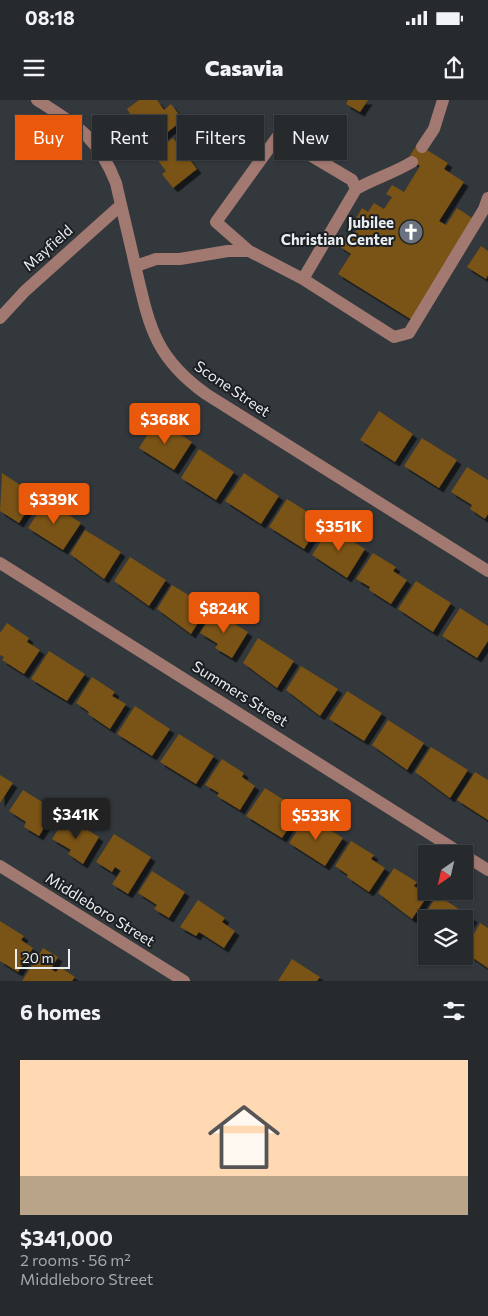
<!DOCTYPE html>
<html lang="en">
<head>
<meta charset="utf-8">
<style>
	body { margin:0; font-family:Commissioner,sans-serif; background:#2e3235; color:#f1f3f6; height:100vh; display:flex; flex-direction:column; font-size:19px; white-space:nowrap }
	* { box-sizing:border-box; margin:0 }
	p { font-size:16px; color:#a4a7aa }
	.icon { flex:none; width:28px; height:28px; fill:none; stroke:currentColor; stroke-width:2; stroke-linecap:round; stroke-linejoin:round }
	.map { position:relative; height:881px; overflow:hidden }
	.panel { display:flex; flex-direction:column; background:#262a2d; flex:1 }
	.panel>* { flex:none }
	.guide { position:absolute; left:15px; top:15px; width:459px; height:45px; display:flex; gap:10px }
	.needle { width:32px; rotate:214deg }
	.buttons { position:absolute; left:418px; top:745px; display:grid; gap:10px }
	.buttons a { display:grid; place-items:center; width:55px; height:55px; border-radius:0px; background:#262a2d; box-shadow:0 1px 4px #0004,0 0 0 1px #424649; font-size:25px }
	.scale { position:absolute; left:15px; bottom:12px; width:55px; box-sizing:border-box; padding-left:5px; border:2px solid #eaedf0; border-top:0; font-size:14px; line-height:18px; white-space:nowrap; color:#eaedf0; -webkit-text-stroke:4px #1c1f21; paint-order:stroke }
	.price { position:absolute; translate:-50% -42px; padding:0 11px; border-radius:5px; background:#ea580c; color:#fff; font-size:16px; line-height:32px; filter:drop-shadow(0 1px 2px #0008) }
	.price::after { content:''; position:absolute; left:50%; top:30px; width:15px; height:11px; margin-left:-8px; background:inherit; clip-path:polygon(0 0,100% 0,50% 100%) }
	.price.active { background:#222; color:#fff }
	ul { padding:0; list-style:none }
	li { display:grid; align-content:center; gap:10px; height:265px; padding:0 20px }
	li span { display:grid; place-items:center; height:155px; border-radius:0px; color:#555 }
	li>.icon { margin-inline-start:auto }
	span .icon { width:90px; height:90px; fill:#fffc; stroke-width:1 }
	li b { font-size:21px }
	h2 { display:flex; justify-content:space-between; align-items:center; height:60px; padding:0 20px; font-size:21px }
	.tag { padding:0 18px; border-radius:0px; background:#262a2d; box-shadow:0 1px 4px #0004,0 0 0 1px #424649; font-size:18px; line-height:45px }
	.tag.active { background:#ea580c; color:#fff }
	.status { display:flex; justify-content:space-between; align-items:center; height:35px; padding:0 25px; background:#262a2d; direction:ltr }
	.status svg { height:14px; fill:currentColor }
	header { display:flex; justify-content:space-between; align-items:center; height:65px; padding:0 20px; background:#262a2d; font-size:22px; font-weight:800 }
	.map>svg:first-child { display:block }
	.building { fill:#7a5213; filter:url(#shadow) }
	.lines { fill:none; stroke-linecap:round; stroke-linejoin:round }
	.minor { stroke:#a17971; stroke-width:12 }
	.labels { text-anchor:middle; stroke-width:4; stroke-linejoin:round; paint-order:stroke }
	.poi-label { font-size:15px; font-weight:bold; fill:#eaedf0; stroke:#1c1f21; text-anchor:end }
	.street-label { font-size:15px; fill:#eaedf0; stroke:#1c1f21 }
</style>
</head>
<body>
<div class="status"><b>08:18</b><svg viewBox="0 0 49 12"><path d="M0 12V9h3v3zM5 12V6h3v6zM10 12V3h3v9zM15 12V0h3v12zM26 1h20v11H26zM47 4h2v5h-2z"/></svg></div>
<header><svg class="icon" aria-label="menu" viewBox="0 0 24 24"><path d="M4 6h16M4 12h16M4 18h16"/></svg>Casavia<svg class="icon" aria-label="share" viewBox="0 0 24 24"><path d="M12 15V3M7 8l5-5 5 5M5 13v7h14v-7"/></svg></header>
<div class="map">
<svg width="488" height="881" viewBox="0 0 488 881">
	<defs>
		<filter id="shadow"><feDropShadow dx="4.5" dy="4.5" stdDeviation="0" flood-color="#0009"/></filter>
	</defs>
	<rect width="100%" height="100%" fill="#32383c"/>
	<path class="building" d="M 139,0 L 157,0 L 164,10 L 171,4 L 183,20 L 151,45 L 127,9 Z
		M 348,0 L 368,0 L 360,12 L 346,4 Z
		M 173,38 L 197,69 L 173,88 L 162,74 L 166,71 L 153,54 Z
		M 417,44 L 448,63 L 444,69 L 464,82 L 439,121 L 446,125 L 457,108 L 475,120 L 412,220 L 338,174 L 351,154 L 339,146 L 345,136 L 350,140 L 358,127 L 353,124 L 362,108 L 368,112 L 374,103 L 384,109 L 392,97 L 386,94 L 392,85 L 404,92 L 420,66 L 408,59 Z
		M 481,146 L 488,151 L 488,175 L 486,179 L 467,167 Z
		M 379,311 L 413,334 L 395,362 L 360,340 Z
		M 157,319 L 192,342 L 174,370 L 139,348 Z
		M 422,338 L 457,360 L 439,388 L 404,366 Z
		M 199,349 L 234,372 L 216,400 L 181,378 Z
		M 467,367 L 488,380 L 488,414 L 485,419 L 470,409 L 472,405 L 451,392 Z
		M 2,373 L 37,396 L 19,423 L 0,411 Z
		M 244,373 L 279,396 L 261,424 L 225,401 Z
		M 287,399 L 322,421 L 304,449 L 269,427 Z
		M 46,400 L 81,423 L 63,450 L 28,428 Z
		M 330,427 L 365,449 L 347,478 L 312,455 Z
		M 85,430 L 121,452 L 104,479 L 70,454 Z
		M 373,453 L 396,467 L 393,471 L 407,480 L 391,504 L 369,490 L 370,487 L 356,479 Z
		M 130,457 L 166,480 L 149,506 L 114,481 Z
		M 416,481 L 451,503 L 433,532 L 398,509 Z
		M 172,485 L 208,507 L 191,534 L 157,509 Z
		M 460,508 L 488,526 L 488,541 L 477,558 L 442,536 Z
		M 214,511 L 248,532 L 232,558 L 215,548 L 218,544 L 200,533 Z
		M 7,523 L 29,538 L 27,542 L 40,550 L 24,574 L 2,560 L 4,557 L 0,555 L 0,533 Z
		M 258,538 L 294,561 L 277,588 L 243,563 Z
		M 49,551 L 85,574 L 67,601 L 31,579 Z
		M 301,566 L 338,589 L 320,616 L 286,590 Z
		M 92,577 L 115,592 L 112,596 L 126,604 L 110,629 L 88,614 L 89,612 L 76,603 Z
		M 347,591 L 382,613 L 364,641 L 329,619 Z
		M 135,606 L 170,629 L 152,656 L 117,634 Z
		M 388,620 L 424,643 L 407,670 L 372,645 Z
		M 179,634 L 214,656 L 196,684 L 160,662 Z
		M 431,647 L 468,670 L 450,698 L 415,672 Z
		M 222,659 L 244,673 L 242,677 L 255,686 L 240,710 L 217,696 L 219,693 L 205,685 Z
		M 475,672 L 488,680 L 488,720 L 457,700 Z
		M 0,675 L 13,683 L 0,703 Z
		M 265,688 L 300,710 L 282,738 L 246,716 Z
		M 23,690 L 55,710 L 39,736 L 24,727 L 26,722 L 9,711 Z
		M 307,716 L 343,738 L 325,766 L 289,743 Z
		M 66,717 L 99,737 L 83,764 L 68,754 L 71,750 L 52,739 Z
		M 114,734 L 151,757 L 128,794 L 112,784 L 121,771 L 115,767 L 112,772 L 96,762 Z
		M 351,741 L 374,755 L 371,759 L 385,768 L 369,792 L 347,777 L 348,775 L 335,766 Z
		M 394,768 L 417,782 L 414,786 L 428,795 L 412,819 L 378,793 Z
		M 152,771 L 185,792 L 169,818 L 154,809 L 157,805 L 138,793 Z
		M 437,795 L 473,818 L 464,832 L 464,819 L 426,819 L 426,828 L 420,823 Z
		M 198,800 L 225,818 L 222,822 L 235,831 L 224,848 L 199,832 L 196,836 L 180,827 Z
		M 0,821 L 24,836 L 21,840 L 33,848 L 18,872 L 0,861 Z
		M 480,823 L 488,828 L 488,868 L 464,852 Z
		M 43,848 L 58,857 L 51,869 L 56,872 L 60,867 L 75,877 L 72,881 L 22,881 Z
		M 292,859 L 320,877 L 317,881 L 278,881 Z"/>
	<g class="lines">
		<path class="minor" d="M 37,0 C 76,25 98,37 116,83 C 122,110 129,137 135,165 C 149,224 153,256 206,294 L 488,471
			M 422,47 L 434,29 L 443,0
			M 356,89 C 375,78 394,73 412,62
			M 136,166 L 156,159 L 180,159 L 228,151 L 249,151 L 303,179 L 356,89 L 352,80 L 278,36 L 216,122 L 249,151
			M 303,179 L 394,237 L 409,233 L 484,109 L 488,98
			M 0,218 L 25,191 L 121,105
			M 0,463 L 462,754
			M 464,755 L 488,770
			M 0,766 L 184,881"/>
	</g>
	<defs>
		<symbol id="church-disc" viewBox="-11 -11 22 22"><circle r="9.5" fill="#6b7280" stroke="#1c1f21"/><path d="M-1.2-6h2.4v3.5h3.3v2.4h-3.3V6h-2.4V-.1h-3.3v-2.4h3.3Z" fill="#fff"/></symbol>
	</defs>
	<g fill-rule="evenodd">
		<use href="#church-disc" x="397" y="118" width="28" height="28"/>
	</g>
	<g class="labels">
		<g class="poi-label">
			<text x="394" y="128">Jubilee<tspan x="394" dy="17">Christian Center</tspan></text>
		</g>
		<g class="street-label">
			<text transform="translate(48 148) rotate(-42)" y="5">Mayfield</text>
			<text transform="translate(232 289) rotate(34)" y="5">Scone Street</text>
			<text transform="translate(240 594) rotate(32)" y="5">Summers Street</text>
			<text transform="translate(100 810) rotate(32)" y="5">Middleboro Street</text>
		</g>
	</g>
</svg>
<div class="buttons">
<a><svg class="needle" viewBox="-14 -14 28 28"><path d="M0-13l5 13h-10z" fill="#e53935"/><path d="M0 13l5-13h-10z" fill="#a4a7aa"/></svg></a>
<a><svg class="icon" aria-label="layers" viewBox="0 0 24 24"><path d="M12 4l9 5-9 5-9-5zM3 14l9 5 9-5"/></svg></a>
</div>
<div class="scale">20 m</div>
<b class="price" style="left:165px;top:345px">$368K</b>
<b class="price" style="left:54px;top:425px">$339K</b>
<b class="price" style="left:339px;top:452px">$351K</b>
<b class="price" style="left:224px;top:534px">$824K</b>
<b class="price active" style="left:76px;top:740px">$341K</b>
<b class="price" style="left:316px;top:741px">$533K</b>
<div class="guide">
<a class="tag active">Buy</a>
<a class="tag">Rent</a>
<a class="tag">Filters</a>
<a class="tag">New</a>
</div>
</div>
<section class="panel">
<h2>6 homes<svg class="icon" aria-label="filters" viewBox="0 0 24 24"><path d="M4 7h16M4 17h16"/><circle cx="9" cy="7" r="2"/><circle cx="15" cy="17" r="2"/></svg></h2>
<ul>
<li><span style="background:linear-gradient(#ffd9b3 75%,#b9a48a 0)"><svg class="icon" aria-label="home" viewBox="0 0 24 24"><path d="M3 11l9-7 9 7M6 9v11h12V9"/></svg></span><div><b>$341,000</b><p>2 rooms · 56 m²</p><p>Middleboro Street</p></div></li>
</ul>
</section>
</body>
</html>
